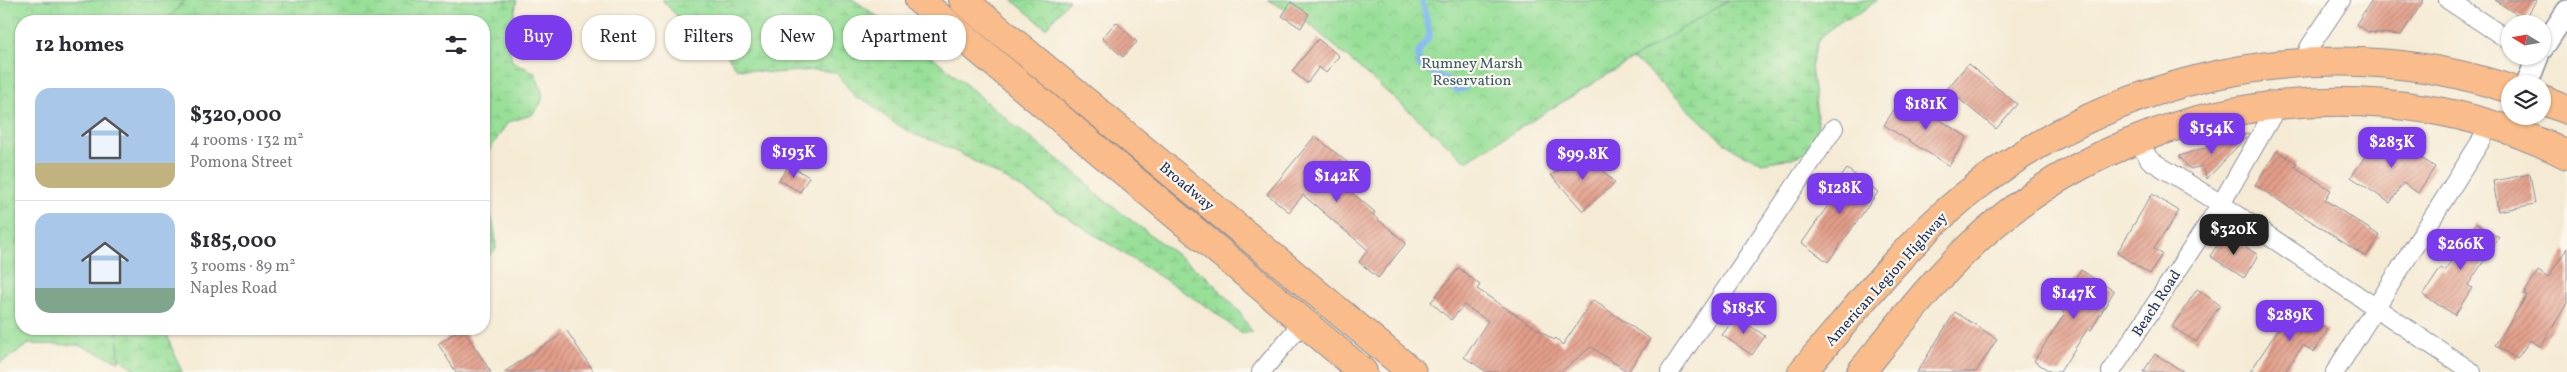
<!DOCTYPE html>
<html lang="en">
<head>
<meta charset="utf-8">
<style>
	body { margin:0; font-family:Vollkorn,serif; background:#f2f2f3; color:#2b2b33; height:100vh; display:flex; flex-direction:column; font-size:19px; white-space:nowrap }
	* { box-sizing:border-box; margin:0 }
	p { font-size:16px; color:#7c7c81 }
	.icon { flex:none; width:28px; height:28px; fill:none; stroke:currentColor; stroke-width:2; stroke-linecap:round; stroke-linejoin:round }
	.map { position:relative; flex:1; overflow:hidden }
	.sheet { position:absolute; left:15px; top:15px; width:475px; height:320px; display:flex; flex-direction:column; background:#fff; border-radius:20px; box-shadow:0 1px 4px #0004 }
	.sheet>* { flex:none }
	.guide { position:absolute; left:505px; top:15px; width:475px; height:45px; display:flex; gap:10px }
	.needle { width:32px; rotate:281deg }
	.fabs { position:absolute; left:2501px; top:15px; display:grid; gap:10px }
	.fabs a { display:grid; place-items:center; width:50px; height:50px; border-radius:50%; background:#fff; box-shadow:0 1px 4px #0004; font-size:25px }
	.price { position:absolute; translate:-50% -42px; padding:0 11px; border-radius:10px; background:#7c3aed; color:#fff; font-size:16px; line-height:32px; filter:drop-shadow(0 1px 2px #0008) }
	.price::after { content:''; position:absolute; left:50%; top:30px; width:15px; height:11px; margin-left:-8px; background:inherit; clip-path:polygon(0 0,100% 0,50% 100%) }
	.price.current { background:#222; color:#fff }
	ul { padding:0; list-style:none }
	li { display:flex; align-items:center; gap:15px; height:125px; padding:0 20px }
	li+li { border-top:1px solid #e1e1e2 }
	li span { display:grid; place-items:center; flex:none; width:140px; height:100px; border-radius:15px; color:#555 }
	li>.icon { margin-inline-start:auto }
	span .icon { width:60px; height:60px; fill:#fffc; stroke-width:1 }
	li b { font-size:21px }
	h2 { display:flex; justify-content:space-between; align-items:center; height:60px; padding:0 20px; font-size:21px }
	.chip { padding:0 18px; border-radius:20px; background:#fff; box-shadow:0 1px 4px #0004; font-size:18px; line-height:45px }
	.chip.current { background:#7c3aed; color:#fff }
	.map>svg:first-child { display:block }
	.wetland { fill:url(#wetland-marsh); stroke:#5a877b }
	.park { fill:url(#park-crowns); stroke:#5a877b }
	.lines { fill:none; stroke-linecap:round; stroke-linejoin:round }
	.stream { stroke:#85b9f3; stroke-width:6 }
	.building { fill:url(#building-hatch) }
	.minor-casing { stroke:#888d9a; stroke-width:20 }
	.tertiary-casing { stroke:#888d9a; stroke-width:24 }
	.primary-casing { stroke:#888d9a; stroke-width:30 }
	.trunk-casing { stroke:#888d9a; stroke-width:30 }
	.minor { stroke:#fff; stroke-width:18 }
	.tertiary { stroke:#fff; stroke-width:21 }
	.primary { stroke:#f9bc8a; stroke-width:28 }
	.trunk { stroke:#f9bc8a; stroke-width:28 }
	.labels { text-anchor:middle; stroke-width:4.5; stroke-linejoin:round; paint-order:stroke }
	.park-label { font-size:15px; fill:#3a5b6c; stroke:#fbf7ec }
	.street-label { font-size:15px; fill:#1b2f5e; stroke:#fbf7ec }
</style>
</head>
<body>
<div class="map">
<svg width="2567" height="372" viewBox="0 0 2567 372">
	<defs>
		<pattern id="wetland-marsh" width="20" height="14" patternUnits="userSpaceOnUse" patternTransform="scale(1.25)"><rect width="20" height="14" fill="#98df98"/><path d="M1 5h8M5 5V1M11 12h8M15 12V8" fill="none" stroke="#82c085"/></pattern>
		<pattern id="park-crowns" width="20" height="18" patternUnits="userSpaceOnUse" patternTransform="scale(1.25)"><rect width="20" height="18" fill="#98df98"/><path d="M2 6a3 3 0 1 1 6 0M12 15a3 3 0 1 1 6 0" fill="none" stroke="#82c085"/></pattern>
		<pattern id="building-hatch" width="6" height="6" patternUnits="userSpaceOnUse" patternTransform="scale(1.25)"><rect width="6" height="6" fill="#e39e89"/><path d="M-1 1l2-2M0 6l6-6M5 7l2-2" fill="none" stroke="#b78173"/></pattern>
	</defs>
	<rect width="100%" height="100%" fill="#fbf7ec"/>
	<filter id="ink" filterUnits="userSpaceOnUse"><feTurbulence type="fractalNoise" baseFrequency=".02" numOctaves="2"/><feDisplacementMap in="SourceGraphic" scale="10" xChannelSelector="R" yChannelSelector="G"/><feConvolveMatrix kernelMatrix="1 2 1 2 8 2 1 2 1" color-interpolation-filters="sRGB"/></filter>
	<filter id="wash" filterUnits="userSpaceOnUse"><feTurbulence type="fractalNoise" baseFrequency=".0096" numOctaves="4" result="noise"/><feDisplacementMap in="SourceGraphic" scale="20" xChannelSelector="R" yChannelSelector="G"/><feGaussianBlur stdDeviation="1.12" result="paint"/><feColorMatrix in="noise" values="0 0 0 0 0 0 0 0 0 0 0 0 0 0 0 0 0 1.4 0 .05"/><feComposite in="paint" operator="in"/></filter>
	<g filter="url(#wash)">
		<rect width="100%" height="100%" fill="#f5ebd5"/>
		<path class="wetland" d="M 35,0 L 517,0 L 509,44 L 512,61 L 535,73 L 543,95 L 541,103 L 532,115 L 508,122 L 484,158 L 484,21 L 21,21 L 21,329 L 164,329 L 182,372 L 138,372 L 103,346 L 10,341 L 0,34 Z
			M 662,0 L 854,0 L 926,51 L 1015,126 L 1083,179 L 1095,193 L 1209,279 L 1238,310 L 1252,332 L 1242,334 L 1209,308 L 1028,192 L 961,154 L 934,141 L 915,135 L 891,121 L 868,102 L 856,98 L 836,72 L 815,70 L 771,73 L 736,68 L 707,26 L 680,19 Z
			M 1308,0 L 1878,0 L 1853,17 L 1841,20 L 1818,40 L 1811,66 L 1818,123 L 1816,142 L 1812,150 L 1792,158 L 1763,163 L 1737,152 L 1720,139 L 1641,64 L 1589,39 Z
			M 484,200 C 492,215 496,231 496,249 L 484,260 Z"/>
		<path class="park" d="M 0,0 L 185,0 L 167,21 L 21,21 L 21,329 L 117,329 L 119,361 L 78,345 L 29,344 L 0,363 Z
			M 1012,0 L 1069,0 L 1046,28 Z
			M 1268,0 L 1729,0 L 1466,161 L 1307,22 Z"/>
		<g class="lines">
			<path class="stream" d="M 1422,0 L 1430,35 L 1418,53 L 1419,65 L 1449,81 L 1451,87 L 1458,90 L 1465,88"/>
		</g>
		<g id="blocks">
			<path class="building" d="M 2372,0 L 2424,0 L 2401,35 L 2368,32 L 2356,24 Z
				M 2495,0 L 2537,0 L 2524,19 Z
				M 1291,2 L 1309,14 L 1301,28 L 1282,16 Z
				M 1116,22 L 1137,42 L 1123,57 L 1102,38 Z
				M 1318,39 L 1339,56 L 1326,73 L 1319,67 L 1307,83 L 1292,71 Z
				M 1968,64 L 2017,104 L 1996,129 L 1947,89 Z
				M 1903,96 L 1967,137 L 1949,166 L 1884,125 Z
				M 2381,132 L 2435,167 L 2418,193 L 2403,183 L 2390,203 L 2351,177 Z
				M 2250,133 L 2207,179 L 2203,166 L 2190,169 L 2179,156 Z
				M 1315,136 L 1353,167 L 1340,183 L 1375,212 L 1373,215 L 1406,243 L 1378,278 L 1359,262 L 1368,250 L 1303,195 L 1289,212 L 1267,194 Z
				M 2277,151 L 2297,163 L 2295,167 L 2331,190 L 2325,200 L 2380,236 L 2366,257 L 2255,185 Z
				M 1586,153 L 1615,183 L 1583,211 L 1551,175 Z
				M 789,165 L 809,177 L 800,192 L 779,180 Z
				M 1847,169 L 1878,192 L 1828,262 L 1802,243 L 1831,201 L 1826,198 Z
				M 2530,174 L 2535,204 L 2498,211 L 2493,181 Z
				M 2152,194 L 2179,211 L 2154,249 L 2162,254 L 2150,274 L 2117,253 Z
				M 2476,223 L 2499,238 L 2468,285 L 2472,288 L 2455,315 L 2423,295 L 2441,268 L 2445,271 Z
				M 2225,233 L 2258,255 L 2244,278 L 2210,256 Z
				M 2567,248 L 2567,303 L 2541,347 L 2530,340 L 2517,359 L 2495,345 L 2527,295 L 2524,294 L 2538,271 L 2548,278 Z
				M 1459,268 L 1480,285 L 1477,289 L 1554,340 L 1556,338 L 1562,346 L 1593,300 L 1650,339 L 1628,372 L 1591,347 L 1561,372 L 1487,372 L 1464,357 L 1488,321 L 1464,305 L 1451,320 L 1431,302 Z
				M 2081,270 L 2114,291 L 2091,330 L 2088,328 L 2060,372 L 2051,372 L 2034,361 L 2065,313 L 2056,307 Z
				M 2197,289 L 2220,305 L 2196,342 L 2172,327 Z
				M 2293,307 L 2328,330 L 2314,352 L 2303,345 L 2285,372 L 2250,372 Z
				M 1955,312 L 1997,339 L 1976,372 L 1917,372 Z
				M 1736,316 L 1765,336 L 1752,355 L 1722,335 Z
				M 461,329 L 463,329 L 491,372 L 456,372 L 438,344 Z
				M 567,331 L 594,372 L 504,372 Z
				M 2155,354 L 2184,372 L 2143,372 Z"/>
		</g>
	</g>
	<g filter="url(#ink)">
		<use href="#blocks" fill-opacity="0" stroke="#888d9a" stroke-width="1"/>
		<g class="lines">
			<defs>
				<path id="minor" d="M 2448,0 L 2510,41
					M 2303,62 L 2310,46 L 2341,0
					M 2136,140 L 2150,160 L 2221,204 L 2472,372
					M 1261,372 L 1302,323
					M 1670,372 L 1834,128
					M 2111,372 L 2221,204 L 2278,105
					M 2335,372 L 2491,125"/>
				<path id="tertiary" d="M 2542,49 L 2567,11
					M 2527,84 L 2538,56"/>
				<path id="primary" d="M 919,0 L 1363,372
					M 963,0 L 1412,372"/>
				<path id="trunk" d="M 2542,100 L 2567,110
					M 1802,372 C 1853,313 1901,249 1961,199 C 2111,75 2322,26 2510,89
					M 1861,372 C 1904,319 1945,265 1997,222 C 2153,93 2386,63 2567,155"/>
			</defs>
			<use href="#minor" class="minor-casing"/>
			<use href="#tertiary" class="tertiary-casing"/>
			<use href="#primary" class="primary-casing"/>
			<use href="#trunk" class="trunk-casing"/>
			<use href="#minor" class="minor"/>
			<use href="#tertiary" class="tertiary"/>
			<use href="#primary" class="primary"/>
			<use href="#trunk" class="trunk"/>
		</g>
	</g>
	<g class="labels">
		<g class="park-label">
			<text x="1472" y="68">Rumney Marsh<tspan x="1472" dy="17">Reservation</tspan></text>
		</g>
		<g class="street-label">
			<text transform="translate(1187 186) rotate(40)" y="5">Broadway</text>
			<text transform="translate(1886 279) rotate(-48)" y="5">American Legion Highway</text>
			<text transform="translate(2156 303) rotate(-57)" y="5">Beach Road</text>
		</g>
	</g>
</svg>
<div class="fabs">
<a><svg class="needle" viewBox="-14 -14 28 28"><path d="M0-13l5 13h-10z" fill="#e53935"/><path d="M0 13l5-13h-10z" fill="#7c7c81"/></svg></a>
<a><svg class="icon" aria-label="layers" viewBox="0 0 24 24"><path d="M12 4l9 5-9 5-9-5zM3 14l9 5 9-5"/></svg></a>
</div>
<b class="price" style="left:1926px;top:131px">$181K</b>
<b class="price" style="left:2212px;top:155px">$154K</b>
<b class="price" style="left:2392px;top:169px">$283K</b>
<b class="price" style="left:794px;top:179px">$193K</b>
<b class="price" style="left:1583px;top:181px">$99.8K</b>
<b class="price" style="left:1337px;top:203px">$142K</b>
<b class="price" style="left:1840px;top:215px">$128K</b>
<b class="price current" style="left:2234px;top:256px">$320K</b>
<b class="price" style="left:2461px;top:271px">$266K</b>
<b class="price" style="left:2074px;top:320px">$147K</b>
<b class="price" style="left:1744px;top:335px">$185K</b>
<b class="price" style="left:2290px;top:342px">$289K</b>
<div class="guide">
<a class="chip current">Buy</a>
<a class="chip">Rent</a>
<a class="chip">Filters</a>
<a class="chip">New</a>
<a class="chip">Apartment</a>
</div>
<section class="sheet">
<h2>12 homes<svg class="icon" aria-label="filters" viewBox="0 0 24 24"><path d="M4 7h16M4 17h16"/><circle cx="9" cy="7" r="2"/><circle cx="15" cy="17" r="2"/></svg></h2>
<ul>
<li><span style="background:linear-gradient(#a9c7e8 75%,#c2b280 0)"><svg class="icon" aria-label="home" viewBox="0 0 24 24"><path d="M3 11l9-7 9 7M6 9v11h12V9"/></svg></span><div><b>$320,000</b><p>4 rooms · 132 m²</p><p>Pomona Street</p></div></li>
<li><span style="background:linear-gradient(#a9c7e8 75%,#7fa58c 0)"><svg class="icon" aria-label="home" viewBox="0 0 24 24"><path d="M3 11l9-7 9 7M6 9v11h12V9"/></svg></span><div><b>$185,000</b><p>3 rooms · 89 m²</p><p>Naples Road</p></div></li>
</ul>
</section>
</div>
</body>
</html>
